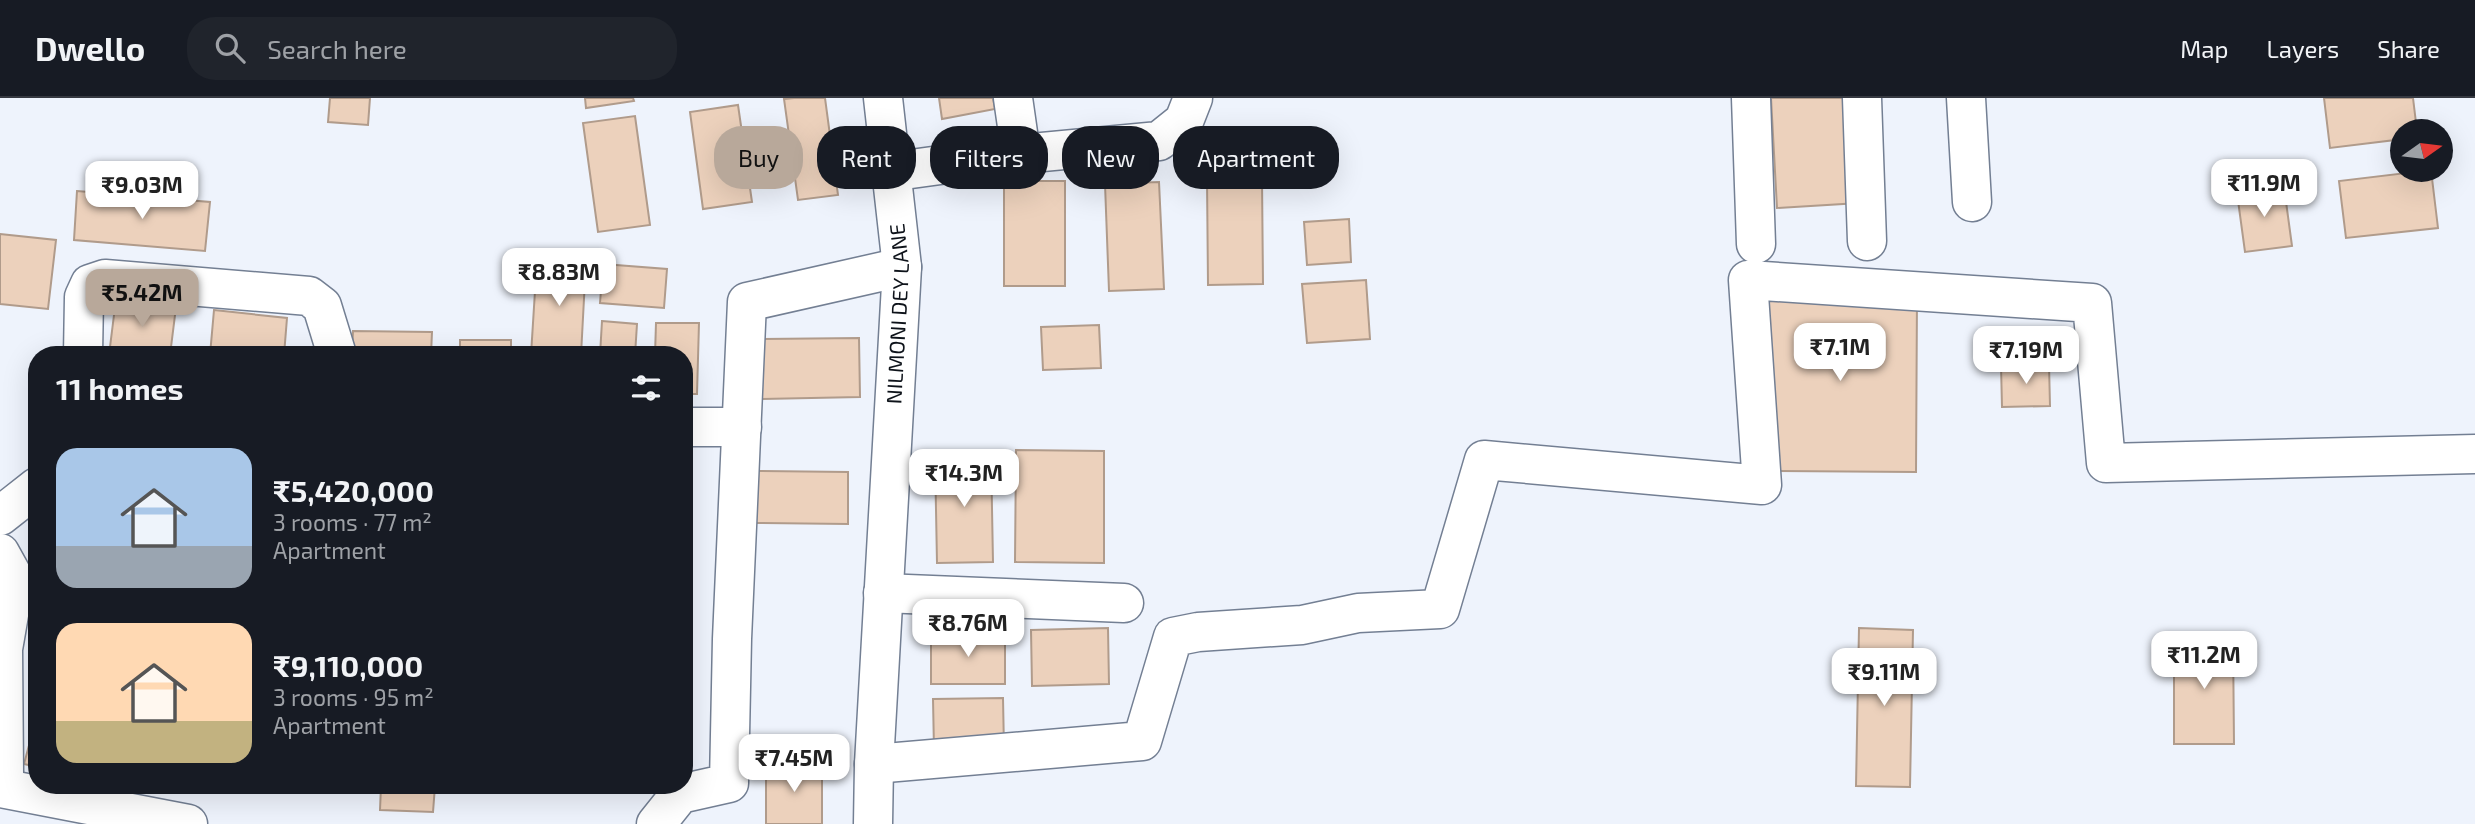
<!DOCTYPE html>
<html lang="en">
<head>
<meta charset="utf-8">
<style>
	body { margin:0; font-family:"Exo 2",sans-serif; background:#20242c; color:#f1f3f6; height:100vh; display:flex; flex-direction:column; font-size:26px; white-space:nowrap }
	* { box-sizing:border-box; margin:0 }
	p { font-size:23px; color:#9ea1a6 }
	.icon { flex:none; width:38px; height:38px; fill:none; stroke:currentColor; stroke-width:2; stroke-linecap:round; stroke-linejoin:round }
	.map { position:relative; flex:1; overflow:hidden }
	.details { position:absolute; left:28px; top:248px; width:665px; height:448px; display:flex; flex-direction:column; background:#171b24; border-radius:28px; box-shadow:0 7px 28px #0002 }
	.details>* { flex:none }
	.banner { position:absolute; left:714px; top:28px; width:665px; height:63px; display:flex; gap:14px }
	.needle { width:46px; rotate:76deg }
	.fabs { position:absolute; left:2390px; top:21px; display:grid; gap:14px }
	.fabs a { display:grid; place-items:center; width:63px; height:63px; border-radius:50%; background:#171b24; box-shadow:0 7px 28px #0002; font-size:35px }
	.price { position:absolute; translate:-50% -60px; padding:0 16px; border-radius:14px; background:#fff; color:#222; font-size:23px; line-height:46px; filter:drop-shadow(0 2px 4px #0008) }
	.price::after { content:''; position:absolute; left:50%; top:42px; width:21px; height:16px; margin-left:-10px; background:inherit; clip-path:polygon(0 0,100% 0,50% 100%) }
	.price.on { background:#b8a89a; color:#111 }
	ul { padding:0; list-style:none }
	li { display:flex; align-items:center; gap:21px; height:175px; padding:0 28px }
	li span { display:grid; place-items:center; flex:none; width:196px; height:140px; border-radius:21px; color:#555 }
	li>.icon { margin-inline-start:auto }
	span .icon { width:84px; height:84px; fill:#fffc; stroke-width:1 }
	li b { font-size:30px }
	h2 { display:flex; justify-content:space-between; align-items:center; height:84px; padding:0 28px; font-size:30px }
	.tag { padding:0 24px; border-radius:28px; background:#171b24; box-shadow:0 7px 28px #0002; font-size:24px; line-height:63px }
	.tag.on { background:#b8a89a; color:#111 }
	header { display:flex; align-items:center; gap:42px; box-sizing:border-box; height:98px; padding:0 35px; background:#171b24; border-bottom:2px solid #363941 }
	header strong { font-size:33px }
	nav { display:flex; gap:38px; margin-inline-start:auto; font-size:24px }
	.search { width:490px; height:63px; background:#20242c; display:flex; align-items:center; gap:18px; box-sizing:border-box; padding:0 24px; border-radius:28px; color:#9ea1a6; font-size:26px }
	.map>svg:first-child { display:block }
	.building { fill:#ecd1bc; stroke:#b09b8b; stroke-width:2 }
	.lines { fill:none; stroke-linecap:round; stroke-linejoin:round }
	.minor-casing { stroke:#737f93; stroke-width:41 }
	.minor { stroke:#fff; stroke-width:38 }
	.labels { text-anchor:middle; stroke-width:6; stroke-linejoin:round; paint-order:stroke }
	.street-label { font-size:21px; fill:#0e131a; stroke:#eef3fc }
</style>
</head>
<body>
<header>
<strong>Dwello</strong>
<div class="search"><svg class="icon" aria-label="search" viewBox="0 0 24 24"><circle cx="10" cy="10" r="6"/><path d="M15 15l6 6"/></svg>Search here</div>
<nav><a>Map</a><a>Layers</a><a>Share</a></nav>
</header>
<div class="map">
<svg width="2475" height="726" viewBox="0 0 2475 726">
	<rect width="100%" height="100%" fill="#eef3fc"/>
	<path class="building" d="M 330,0 L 370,0 L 368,27 L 328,24 Z
		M 585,0 L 633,0 L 634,3 L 586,10 Z
		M 794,0 L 825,0 L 838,97 L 798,102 L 784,1 Z
		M 939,0 L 993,0 L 995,11 L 942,21 Z
		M 1771,0 L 1854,0 L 1859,105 L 1777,110 Z
		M 2324,0 L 2413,0 L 2417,33 L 2403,33 L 2403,41 L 2330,50 Z
		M 738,7 L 752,104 L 703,111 L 690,14 Z
		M 635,18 L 650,127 L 598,134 L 583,25 Z
		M 2431,72 L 2438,130 L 2346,140 L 2339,83 Z
		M 1207,81 L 1262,81 L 1263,186 L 1208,187 Z
		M 1004,83 L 1065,83 L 1065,188 L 1004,188 Z
		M 1159,84 L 1164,191 L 1109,193 L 1105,86 Z
		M 2284,89 L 2292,148 L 2245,154 L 2237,95 Z
		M 77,93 L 210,104 L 205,153 L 74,142 Z
		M 1349,121 L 1351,164 L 1307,167 L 1304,124 Z
		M 0,136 L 56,142 L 48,211 L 0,206 Z
		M 537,161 L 586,163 L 581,257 L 531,257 Z
		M 603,166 L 667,171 L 664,210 L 600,205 Z
		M 1366,182 L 1370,241 L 1307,245 L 1302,186 Z
		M 1765,196 L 1917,198 L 1916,374 L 1764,373 Z
		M 116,201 L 176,209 L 170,257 L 109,257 Z
		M 214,212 L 287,220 L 284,257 L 210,257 Z
		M 602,223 L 637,226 L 635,257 L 600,257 Z
		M 656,225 L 699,225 L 697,296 L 684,296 L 684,257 L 655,257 Z
		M 1099,227 L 1101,270 L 1043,272 L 1041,229 Z
		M 353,233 L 432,234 L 431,257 L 352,257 Z
		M 859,240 L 860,299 L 762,301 L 761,241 Z
		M 460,242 L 511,242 L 511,257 L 460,257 Z
		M 2049,266 L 2050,308 L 2002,309 L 2001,267 Z
		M 1016,352 L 1104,353 L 1104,465 L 1015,464 Z
		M 991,357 L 993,464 L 937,465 L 935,358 Z
		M 754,373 L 848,374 L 848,426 L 754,425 Z
		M 1108,530 L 1109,586 L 1032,588 L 1031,532 Z
		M 1859,530 L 1913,532 L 1910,689 L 1856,688 Z
		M 931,536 L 1005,537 L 1005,586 L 931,586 Z
		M 2174,539 L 2233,539 L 2234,646 L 2174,646 Z
		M 1003,600 L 1004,651 L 934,652 L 933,601 Z
		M 35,625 L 37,626 L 37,669 L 24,666 Z
		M 766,666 L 822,666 L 822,726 L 766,726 Z
		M 381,688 L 435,688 L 433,714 L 380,712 Z"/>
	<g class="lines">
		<defs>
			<g id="minor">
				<path d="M 1013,0 L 1021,56"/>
				<path d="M 1751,0 L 1756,146"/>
				<path d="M 1862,0 L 1867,143"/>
				<path d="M 1966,0 L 1972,104"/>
				<path d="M 889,74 L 1021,56 L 1159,43 L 1184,23 L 1193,0"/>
				<path d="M 83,257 L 84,199 L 90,186 L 105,181 L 309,198 L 322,208 L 337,257"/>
				<path d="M 684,329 L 742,329"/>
				<path d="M 0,418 L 37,389"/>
				<path d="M 0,455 L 15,482 L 3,551 L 4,675 L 0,680"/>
				<path d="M 883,495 L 1124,505"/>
				<path d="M 874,666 L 1142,643 L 1173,539 L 1198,534 L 1302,527 L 1358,515 L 1440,511 L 1484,362 L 1762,387 L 1748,182 L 2092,205 L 2106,365 L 2475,356"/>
				<path d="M 0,690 L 188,726"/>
				<path d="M 656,726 L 680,696 L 729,685 L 732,541 L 747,204 L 902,169"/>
				<path id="s1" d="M 873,726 L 874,666 L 902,169 L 883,0"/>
			</g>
		</defs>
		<use href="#minor" class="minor-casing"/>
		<use href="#minor" class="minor"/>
	</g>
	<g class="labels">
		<g class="street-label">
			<text dy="7" stroke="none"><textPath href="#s1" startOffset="511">NILMONI DEY LANE</textPath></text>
		</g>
	</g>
</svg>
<div class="fabs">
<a><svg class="needle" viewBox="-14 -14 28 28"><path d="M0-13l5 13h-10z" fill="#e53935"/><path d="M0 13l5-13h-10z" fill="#9ea1a6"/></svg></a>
</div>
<b class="price" style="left:2264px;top:121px">₹11.9M</b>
<b class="price" style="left:142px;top:123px">₹9.03M</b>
<b class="price" style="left:559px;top:210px">₹8.83M</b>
<b class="price on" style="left:142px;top:231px">₹5.42M</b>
<b class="price" style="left:1840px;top:285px">₹7.1M</b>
<b class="price" style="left:2026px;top:288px">₹7.19M</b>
<b class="price" style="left:964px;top:411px">₹14.3M</b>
<b class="price" style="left:968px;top:561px">₹8.76M</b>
<b class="price" style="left:2204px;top:593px">₹11.2M</b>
<b class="price" style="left:1884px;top:610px">₹9.11M</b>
<b class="price" style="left:794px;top:696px">₹7.45M</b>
<div class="banner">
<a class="tag on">Buy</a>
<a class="tag">Rent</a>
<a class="tag">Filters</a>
<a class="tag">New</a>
<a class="tag">Apartment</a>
</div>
<section class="details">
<h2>11 homes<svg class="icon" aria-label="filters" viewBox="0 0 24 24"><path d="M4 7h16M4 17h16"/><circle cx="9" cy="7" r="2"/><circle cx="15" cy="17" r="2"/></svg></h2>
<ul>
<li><span style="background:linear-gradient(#a9c7e8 70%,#9aa5b1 0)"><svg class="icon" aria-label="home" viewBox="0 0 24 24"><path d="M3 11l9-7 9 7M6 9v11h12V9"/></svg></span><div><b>₹5,420,000</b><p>3 rooms · 77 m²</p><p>Apartment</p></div></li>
<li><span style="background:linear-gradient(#ffd9b3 70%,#c2b280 0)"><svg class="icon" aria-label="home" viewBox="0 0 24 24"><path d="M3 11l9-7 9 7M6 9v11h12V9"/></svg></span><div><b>₹9,110,000</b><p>3 rooms · 95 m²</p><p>Apartment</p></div></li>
</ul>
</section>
</div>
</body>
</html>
